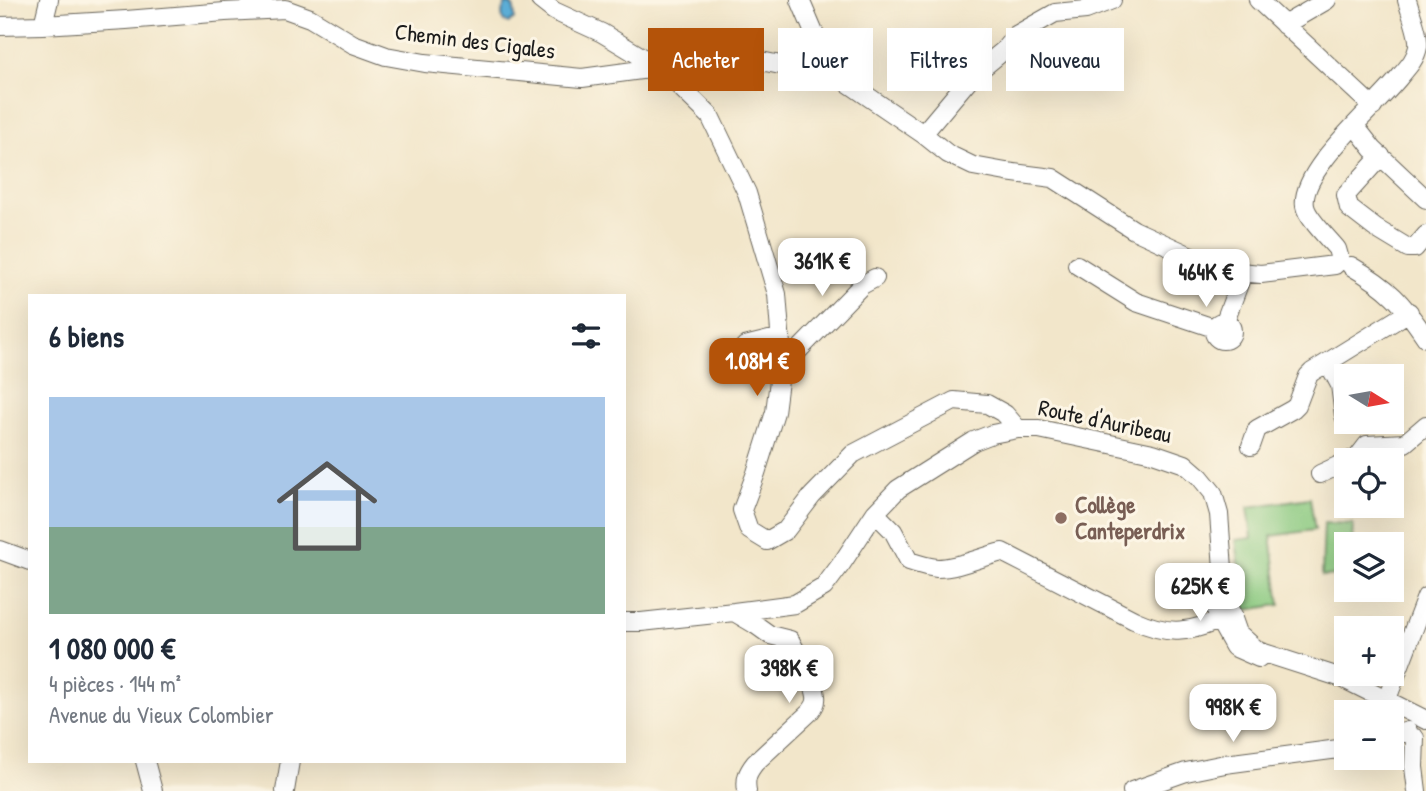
<!DOCTYPE html>
<html lang="fr">
<head>
<meta charset="utf-8">
<style>
	body { margin:0; font-family:"Patrick Hand",sans-serif; background:#f2f2f3; color:#1f2937; height:100vh; display:flex; flex-direction:column; font-size:26px; white-space:nowrap }
	* { box-sizing:border-box; margin:0 }
	p { font-size:23px; color:#747a83 }
	.icon { flex:none; width:38px; height:38px; fill:none; stroke:currentColor; stroke-width:2; stroke-linecap:round; stroke-linejoin:round }
	.map { position:relative; flex:1; overflow:hidden }
	.drawer { position:absolute; left:28px; top:294px; width:598px; height:469px; display:flex; flex-direction:column; background:#fff; border-radius:0px; box-shadow:0 7px 28px #0002 }
	.drawer>* { flex:none }
	.banner { position:absolute; left:648px; top:28px; width:665px; height:63px; display:flex; gap:14px }
	.needle { width:46px; rotate:101deg }
	.controls { position:absolute; left:1334px; top:364px; display:grid; gap:14px }
	.controls a { display:grid; place-items:center; width:70px; height:70px; border-radius:0px; background:#fff; box-shadow:0 7px 28px #0002; font-size:35px }
	.price { position:absolute; translate:-50% -60px; padding:0 16px; border-radius:14px; background:#fff; color:#222; font-size:23px; line-height:46px; filter:drop-shadow(0 2px 4px #0008) }
	.price::after { content:''; position:absolute; left:50%; top:42px; width:21px; height:16px; margin-left:-10px; background:inherit; clip-path:polygon(0 0,100% 0,50% 100%) }
	.price.current { background:#b45309; color:#fff }
	ul { padding:0; list-style:none }
	li { display:grid; align-content:center; gap:14px; height:371px; padding:0 21px }
	li+li { border-top:2px solid #e0e1e3 }
	li span { display:grid; place-items:center; height:217px; border-radius:0px; color:#555 }
	li>.icon { margin-inline-start:auto }
	span .icon { width:126px; height:126px; fill:#fffc; stroke-width:1 }
	li b { font-size:30px }
	h2 { display:flex; justify-content:space-between; align-items:center; height:84px; padding:0 21px; font-size:30px }
	.tag { padding:0 24px; border-radius:0px; background:#fff; box-shadow:0 7px 28px #0002; font-size:24px; line-height:63px }
	.tag.current { background:#b45309; color:#fff }
	.map>svg:first-child { display:block }
	.green { fill:#8ac980; stroke:#53724e; stroke-width:2 }
	.water { fill:#5badd6; stroke:#3c6479; stroke-width:2 }
	.lines { fill:none; stroke-linecap:round; stroke-linejoin:round }
	.minor-casing { stroke:#676359; stroke-width:20 }
	.minor { stroke:#fff; stroke-width:18 }
	.education-dot { fill:#8d6e63; stroke:#fcf5e5; stroke-width:2.5 }
	.labels { text-anchor:middle; stroke-width:6; stroke-linejoin:round; paint-order:stroke }
	.street-label { font-size:23px; fill:#1c1c1c; stroke:#fcf5e5 }
	.education-label { font-size:23px; font-weight:bold; fill:#785e54; stroke:#fcf5e5; text-anchor:start }
</style>
</head>
<body>
<div class="map">
<svg width="1426" height="791" viewBox="0 0 1426 791">
	<rect width="100%" height="100%" fill="#fcf5e5"/>
	<filter id="ink" filterUnits="userSpaceOnUse"><feTurbulence type="fractalNoise" baseFrequency=".0143" numOctaves="2"/><feDisplacementMap in="SourceGraphic" scale="14" xChannelSelector="R" yChannelSelector="G"/><feConvolveMatrix kernelMatrix="1 2 1 2 8 2 1 2 1" color-interpolation-filters="sRGB"/></filter>
	<filter id="wash" filterUnits="userSpaceOnUse"><feTurbulence type="fractalNoise" baseFrequency=".00686" numOctaves="4" result="noise"/><feDisplacementMap in="SourceGraphic" scale="28" xChannelSelector="R" yChannelSelector="G"/><feGaussianBlur stdDeviation="1.57" result="paint"/><feColorMatrix in="noise" values="0 0 0 0 0 0 0 0 0 0 0 0 0 0 0 0 0 1.4 0 .05"/><feComposite in="paint" operator="in"/></filter>
	<g filter="url(#wash)">
		<rect width="100%" height="100%" fill="#f2e6ca"/>
		<path class="green" d="M 1310,498 L 1315,530 L 1271,536 L 1280,605 L 1245,610 L 1236,540 L 1252,538 L 1248,507 Z
			M 1324,523 L 1353,524 L 1352,544 L 1346,544 L 1346,575 L 1322,576 Z"/>
		<path class="water" d="M 506,3 L 512,5 L 514,9 L 515,19 L 509,23 L 503,21 L 502,13 Z"/>
	</g>
	<g filter="url(#ink)">
		<g class="lines">
			<defs>
				<path id="minor" d="M 540,0 L 554,11 L 602,33 L 662,69 L 710,116 L 747,193 L 777,294 L 782,357 L 775,412 L 756,473 L 742,510 L 749,530 L 767,541 L 786,530 L 812,496 L 853,454 L 954,401 L 987,404 L 1005,414 L 1018,429
					M 800,0 L 820,47 L 829,65
					M 1258,0 L 1373,107
					M 43,25 L 49,0
					M 1284,25 L 1327,0
					M 0,26 L 43,25 L 126,20 L 225,12 L 285,9 L 310,18 L 353,44 L 386,56 L 425,63 L 582,78 L 641,70 L 662,69 L 708,57 L 741,57 L 825,74
					M 838,76 L 923,134 L 948,154 L 973,166 L 1006,172 L 1053,178 L 1134,230 L 1213,266 L 1229,271 L 1261,274 L 1335,265
					M 1355,126 L 1373,149 L 1426,199
					M 923,134 L 975,72 L 986,65 L 1003,51 L 1016,35 L 1055,13 L 1086,10 L 1112,0
					M 1381,156 L 1346,195 L 1349,208 L 1375,228 L 1408,248 L 1415,248 L 1426,235
					M 1339,256 L 1337,249 C 1329,239 1307,218 1305,206 C 1299,169 1379,105 1402,74 C 1409,66 1416,58 1418,47 C 1420,36 1410,12 1407,0
					M 1077,265 L 1136,302 L 1214,328
					M 1351,266 C 1389,288 1402,302 1426,338
					M 1225,321 L 1243,273
					M1214 331a9 9 0 1 1 18 0a9 9 0 1 1-18 0Z
					M 745,346 L 781,337
					M 782,357 L 793,356 L 862,285 L 875,278
					M 1328,363 L 1340,385 L 1344,416
					M 1251,446 L 1257,429 L 1293,409 L 1297,405 L 1308,376 L 1312,372 L 1409,312
					M 1350,460 L 1357,458 L 1367,445 L 1405,443 L 1426,425
					M 1320,474 L 1346,462
					M 875,513 L 893,531 L 909,561 C 918,564 927,567 937,568 C 958,568 981,557 1002,552 L 1134,620 C 1176,639 1192,630 1233,615
					M 0,550 L 30,561
					M 1214,581 L 1214,602 L 1219,620 L 1234,647 L 1259,658
					M 734,612 L 756,625 L 770,635 L 790,640 C 798,656 814,680 816,696 C 817,703 814,707 810,712 L 755,763 C 747,773 745,779 747,791
					M 625,622 L 641,622 L 734,612 L 795,604 L 824,587 L 842,563 L 875,513 L 898,489 L 974,441 L 992,434 L 1018,429 L 1039,429 L 1153,453 L 1185,464 L 1200,477 L 1213,493 L 1219,514 L 1225,596 L 1238,633 L 1258,651 L 1342,678 L 1426,720
					M 1387,699 L 1426,597
					M 1391,736 L 1408,731
					M 1415,738 L 1414,767 L 1417,791
					M 145,761 L 153,791
					M 285,791 L 290,761
					M 1132,791 L 1186,772 L 1225,764 L 1346,748"/>
			</defs>
			<use href="#minor" class="minor-casing"/>
			<use href="#minor" class="minor"/>
		</g>
	</g>
	<circle class="education-dot" cx="1061" cy="518" r="7"/>
	<g class="labels">
		<g class="street-label">
			<text transform="translate(475 41) rotate(7)" y="8">Chemin des Cigales</text>
			<text transform="translate(1105 421) rotate(12)" y="8">Route d'Auribeau</text>
		</g>
		<g class="education-label">
			<text x="1075" y="513">Collège<tspan x="1075" dy="26">Canteperdrix</tspan></text>
		</g>
	</g>
</svg>
<div class="controls">
<a><svg class="needle" viewBox="-14 -14 28 28"><path d="M0-13l5 13h-10z" fill="#e53935"/><path d="M0 13l5-13h-10z" fill="#747a83"/></svg></a>
<a><svg class="icon" aria-label="locate" viewBox="0 0 24 24"><circle cx="12" cy="12" r="6"/><path d="M12 2v4M12 18v4M2 12h4M18 12h4"/></svg></a>
<a><svg class="icon" aria-label="layers" viewBox="0 0 24 24"><path d="M12 4l9 5-9 5-9-5zM3 14l9 5 9-5"/></svg></a>
<a>+</a>
<a>−</a>
</div>
<b class="price" style="left:822px;top:298px">361K €</b>
<b class="price" style="left:1206px;top:309px">464K €</b>
<b class="price current" style="left:757px;top:398px">1.08M €</b>
<b class="price" style="left:1200px;top:623px">625K €</b>
<b class="price" style="left:789px;top:705px">398K €</b>
<b class="price" style="left:1233px;top:744px">998K €</b>
<div class="banner">
<a class="tag current">Acheter</a>
<a class="tag">Louer</a>
<a class="tag">Filtres</a>
<a class="tag">Nouveau</a>
</div>
<section class="drawer">
<h2>6 biens<svg class="icon" aria-label="filters" viewBox="0 0 24 24"><path d="M4 7h16M4 17h16"/><circle cx="9" cy="7" r="2"/><circle cx="15" cy="17" r="2"/></svg></h2>
<ul>
<li><span style="background:linear-gradient(#a9c7e8 60%,#7fa58c 0)"><svg class="icon" aria-label="home" viewBox="0 0 24 24"><path d="M3 11l9-7 9 7M6 9v11h12V9"/></svg></span><div><b>1 080 000 €</b><p>4 pièces · 144 m²</p><p>Avenue du Vieux Colombier</p></div></li>
</ul>
</section>
</div>
</body>
</html>
